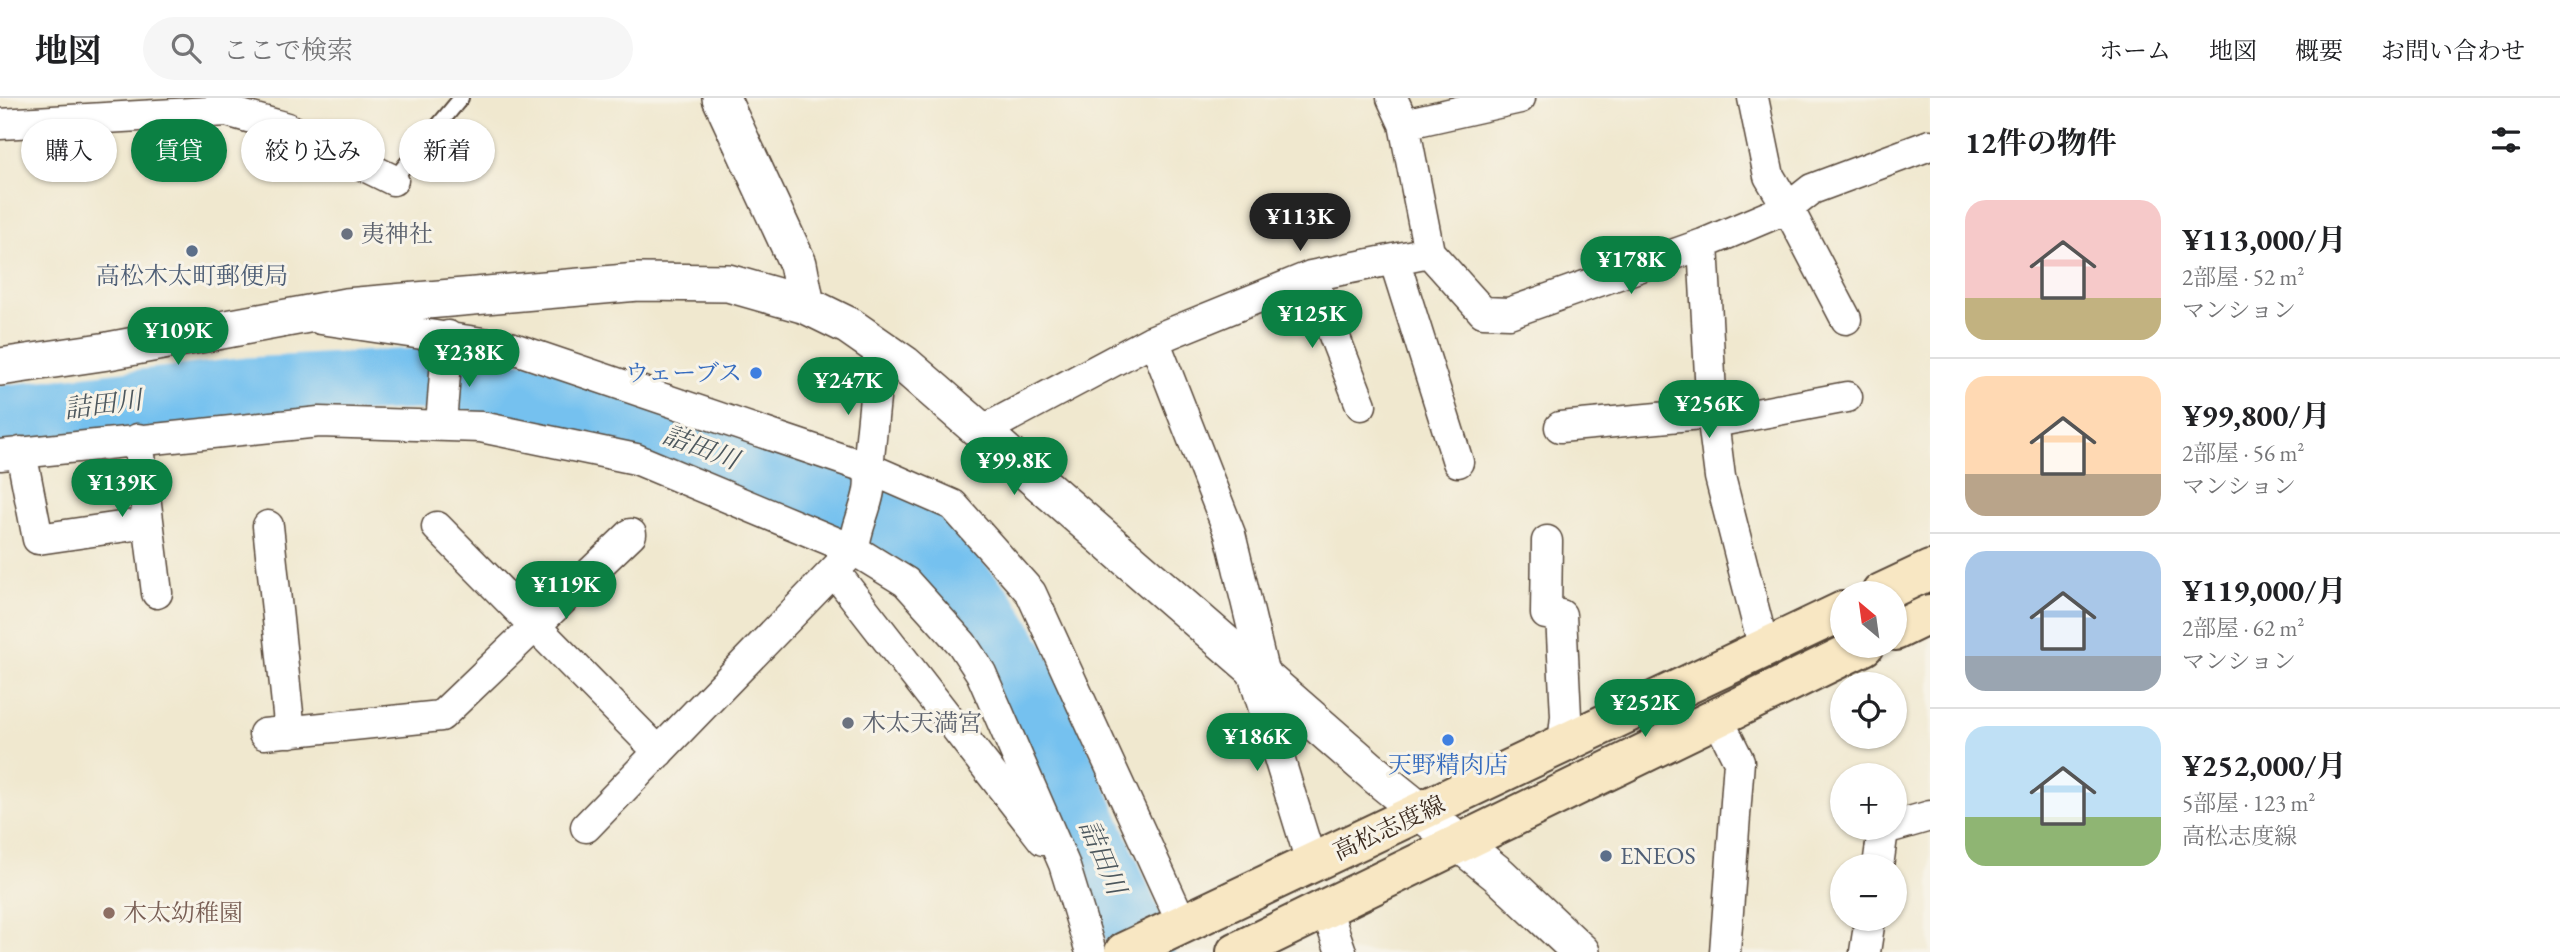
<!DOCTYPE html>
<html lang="ja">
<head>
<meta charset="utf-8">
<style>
	body { margin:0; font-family:"EB Garamond","Noto Serif JP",serif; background:#f6f6f6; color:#202124; height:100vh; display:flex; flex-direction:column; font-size:26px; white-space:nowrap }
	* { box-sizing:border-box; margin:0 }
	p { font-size:23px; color:#757577 }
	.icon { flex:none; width:38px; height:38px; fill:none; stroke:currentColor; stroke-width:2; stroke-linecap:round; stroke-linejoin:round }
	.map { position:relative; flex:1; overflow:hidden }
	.sheet { display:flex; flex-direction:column; background:#fff; width:630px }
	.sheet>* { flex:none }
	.hud { position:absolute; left:21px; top:21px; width:665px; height:63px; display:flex; gap:14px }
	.needle { width:46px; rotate:331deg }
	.fabs { position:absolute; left:1830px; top:483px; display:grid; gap:14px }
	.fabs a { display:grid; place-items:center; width:77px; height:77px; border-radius:50%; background:#fff; box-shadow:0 2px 5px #0004; font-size:35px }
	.price { position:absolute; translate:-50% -60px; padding:0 16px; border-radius:24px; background:#0b8043; color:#fff; font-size:23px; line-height:46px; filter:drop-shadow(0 2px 4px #0008) }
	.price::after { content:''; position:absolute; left:50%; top:42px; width:21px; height:16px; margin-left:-10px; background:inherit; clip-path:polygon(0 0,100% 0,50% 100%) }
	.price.on { background:#222; color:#fff }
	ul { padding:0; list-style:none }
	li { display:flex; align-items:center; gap:21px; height:175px; padding:0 35px }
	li+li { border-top:2px solid #e0e0e0 }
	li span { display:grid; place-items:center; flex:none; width:196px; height:140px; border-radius:21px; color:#555 }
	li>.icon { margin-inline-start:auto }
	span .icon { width:84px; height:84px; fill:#fffc; stroke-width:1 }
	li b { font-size:30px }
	h2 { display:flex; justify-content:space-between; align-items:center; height:84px; padding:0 35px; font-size:30px }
	.tag { padding:0 24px; border-radius:32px; background:#fff; box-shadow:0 2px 5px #0004; font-size:24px; line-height:63px }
	.tag.on { background:#0b8043; color:#fff }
	header { display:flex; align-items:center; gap:42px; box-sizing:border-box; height:98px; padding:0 35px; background:#fff; border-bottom:2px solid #e0e0e0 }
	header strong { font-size:33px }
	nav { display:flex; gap:38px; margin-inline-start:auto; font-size:24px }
	.search { width:490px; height:63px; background:#f6f6f6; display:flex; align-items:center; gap:18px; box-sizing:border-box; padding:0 24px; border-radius:38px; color:#757577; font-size:26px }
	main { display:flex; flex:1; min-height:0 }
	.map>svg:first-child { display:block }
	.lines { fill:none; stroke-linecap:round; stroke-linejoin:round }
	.river { stroke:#75c1ef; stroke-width:61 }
	.service-casing { stroke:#564639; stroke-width:18 }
	.minor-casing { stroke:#564639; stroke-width:33 }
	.tertiary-casing { stroke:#564639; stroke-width:40 }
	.secondary-casing { stroke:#564639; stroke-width:42 }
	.service { stroke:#fff; stroke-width:14 }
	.minor { stroke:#fff; stroke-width:30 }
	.tertiary { stroke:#fff; stroke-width:37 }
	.secondary { stroke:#f8e7c3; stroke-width:38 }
	.worship-dot { fill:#6b7280; stroke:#f7f3e8; stroke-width:2.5 }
	.service-dot { fill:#5c6f8a; stroke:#f7f3e8; stroke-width:2.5 }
	.shop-dot { fill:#3f7fe0; stroke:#f7f3e8; stroke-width:2.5 }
	.education-dot { fill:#8d6e63; stroke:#f7f3e8; stroke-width:2.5 }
	.labels { text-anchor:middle; stroke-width:6; stroke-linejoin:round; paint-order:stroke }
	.worship-label { font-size:24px; fill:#5b616d; stroke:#f7f3e8; text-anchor:start }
	.service-label { font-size:24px; fill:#4e5e75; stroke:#f7f3e8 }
	.shop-label { font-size:24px; fill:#366cbe; stroke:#f7f3e8; text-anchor:end }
	.street-label { font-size:24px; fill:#3b2a1e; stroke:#f7f3e8 }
	.education-label { font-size:24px; fill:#785e54; stroke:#f7f3e8; text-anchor:start }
	.water-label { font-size:26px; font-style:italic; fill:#4c575d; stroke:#f7f3e8 }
</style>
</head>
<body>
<header>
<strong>地図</strong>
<div class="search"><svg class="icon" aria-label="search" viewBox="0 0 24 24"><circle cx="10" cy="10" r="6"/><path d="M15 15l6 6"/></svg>ここで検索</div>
<nav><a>ホーム</a><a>地図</a><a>概要</a><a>お問い合わせ</a></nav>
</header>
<main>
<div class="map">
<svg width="1930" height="854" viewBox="0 0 1930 854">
	<rect width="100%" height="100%" fill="#f7f3e8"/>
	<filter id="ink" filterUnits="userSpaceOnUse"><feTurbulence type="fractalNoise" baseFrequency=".0143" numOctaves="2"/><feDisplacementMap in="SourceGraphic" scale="14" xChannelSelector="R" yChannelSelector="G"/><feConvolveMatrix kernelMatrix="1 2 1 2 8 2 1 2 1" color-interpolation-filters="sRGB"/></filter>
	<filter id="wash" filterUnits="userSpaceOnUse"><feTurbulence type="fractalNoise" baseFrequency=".00686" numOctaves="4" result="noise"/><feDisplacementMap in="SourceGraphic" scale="28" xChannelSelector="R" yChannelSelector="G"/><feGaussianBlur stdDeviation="1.57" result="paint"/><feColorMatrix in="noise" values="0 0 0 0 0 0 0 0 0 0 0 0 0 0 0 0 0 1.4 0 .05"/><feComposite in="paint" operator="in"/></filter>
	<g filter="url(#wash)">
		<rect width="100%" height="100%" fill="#f0e8cf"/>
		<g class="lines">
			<path class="river" d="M 0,318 L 248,290 L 417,281 L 523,295 L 643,327 L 874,415 L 919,439 L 986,512 L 1019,565 L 1144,854"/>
		</g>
	</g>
	<g filter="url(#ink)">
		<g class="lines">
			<defs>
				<path id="service" d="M 393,82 L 461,0"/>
				<path id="minor" d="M 1392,0 L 1404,26
					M 1753,0 L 1769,78 L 1788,110 L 1812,91 L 1930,47
					M 0,26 L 227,13 L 287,30 L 393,82
					M 1703,146 L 1712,315 L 1720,379 L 1764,551
					M 1429,154 L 1483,214 L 1509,215 L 1703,146 L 1788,110 L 1846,221
					M 1394,161 L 1458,364
					M 1311,178 L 1361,307
					M 321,221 L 510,249 L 868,370 L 953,407 L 1031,495 L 1183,827
					M 1154,242 L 1230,436 L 1265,581
					M 441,326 L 448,238
					M 1560,329 L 1712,315 L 1725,322 L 1847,299
					M 982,333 L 1151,243 L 1311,178 L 1429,154 L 1404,26 L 1520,0
					M 138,341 L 157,495
					M 21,354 L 38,441 L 148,425
					M 0,357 L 319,324 L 481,329 L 636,361 L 854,452 L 906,484 L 962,546 L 981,575 L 1064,766 L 1091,854
					M 268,428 L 290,634
					M 437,429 L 659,654
					M 1547,443 L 1546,516 L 1561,517 L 1566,618 L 1563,647
					M 834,473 L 1043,742
					M 1251,569 L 1312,767
					M 1717,619 L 1739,663 L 1725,854
					M 264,636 L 441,618 L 631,436
					M 1895,728 L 1930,718
					M 586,729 L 854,452 C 855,425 876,397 868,370 L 880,250
					M 1878,768 L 1883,732 L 1890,730
					M 1326,811 L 1341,854
					M 1865,854 L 1870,821"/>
				<path id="tertiary" d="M 721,0 L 798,166 L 806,207
					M 0,269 L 108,253 L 346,209 L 638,184 L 728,185 L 806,207 L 849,228 L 905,267 L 1385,685 L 1499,777 L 1581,854"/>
				<path id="secondary" d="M 1881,495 L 1930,472
					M 1895,533 L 1930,516
					M 1124,854 L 1843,513
					M 1236,854 L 1864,548"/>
			</defs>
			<use href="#service" class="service-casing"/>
			<use href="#minor" class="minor-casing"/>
			<use href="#tertiary" class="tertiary-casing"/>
			<use href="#secondary" class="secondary-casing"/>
			<use href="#service" class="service"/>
			<use href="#minor" class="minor"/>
			<use href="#tertiary" class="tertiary"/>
			<use href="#secondary" class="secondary"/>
		</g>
	</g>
	<g class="worship-dot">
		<circle cx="347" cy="136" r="7"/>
		<circle cx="848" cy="625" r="7"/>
	</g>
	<g class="service-dot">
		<circle cx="192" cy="153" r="7"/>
		<circle cx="1606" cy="758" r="7"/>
	</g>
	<g class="shop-dot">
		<circle cx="756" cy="275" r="7"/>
		<circle cx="1448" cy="642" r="7"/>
	</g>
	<circle class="education-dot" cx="109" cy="815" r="7"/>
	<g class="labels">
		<g class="worship-label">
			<text x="361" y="144">夷神社</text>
			<text x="862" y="633">木太天満宮</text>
		</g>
		<g class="service-label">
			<text x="192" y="186">高松木太町郵便局</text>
			<text x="1620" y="766" text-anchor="start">ENEOS</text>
		</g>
		<g class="shop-label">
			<text x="742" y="283">ウェーブス</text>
			<text x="1448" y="675" text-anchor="middle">天野精肉店</text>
		</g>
		<g class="street-label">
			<text transform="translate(1389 730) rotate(-25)" y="8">高松志度線</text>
		</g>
		<g class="education-label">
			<text x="123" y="823">木太幼稚園</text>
		</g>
		<g class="water-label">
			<text transform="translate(103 306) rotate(-7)" y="9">詰田川</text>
			<text transform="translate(701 349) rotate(21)" y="9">詰田川</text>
			<text transform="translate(1103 759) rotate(67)" y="9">詰田川</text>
		</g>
	</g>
</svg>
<div class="fabs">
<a><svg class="needle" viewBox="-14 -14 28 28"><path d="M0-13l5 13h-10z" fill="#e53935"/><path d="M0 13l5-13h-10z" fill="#757577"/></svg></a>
<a><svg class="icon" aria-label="locate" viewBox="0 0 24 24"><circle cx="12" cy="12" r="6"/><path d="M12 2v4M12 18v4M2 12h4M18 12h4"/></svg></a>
<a>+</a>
<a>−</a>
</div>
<b class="price on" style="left:1300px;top:155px">¥113K</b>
<b class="price" style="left:1631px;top:198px">¥178K</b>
<b class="price" style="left:1312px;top:252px">¥125K</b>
<b class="price" style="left:178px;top:269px">¥109K</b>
<b class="price" style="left:469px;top:291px">¥238K</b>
<b class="price" style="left:848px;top:319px">¥247K</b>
<b class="price" style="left:1709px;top:342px">¥256K</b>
<b class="price" style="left:1014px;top:399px">¥99.8K</b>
<b class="price" style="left:122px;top:421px">¥139K</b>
<b class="price" style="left:566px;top:523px">¥119K</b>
<b class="price" style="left:1645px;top:641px">¥252K</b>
<b class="price" style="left:1257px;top:675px">¥186K</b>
<div class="hud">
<a class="tag">購入</a>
<a class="tag on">賃貸</a>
<a class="tag">絞り込み</a>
<a class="tag">新着</a>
</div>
</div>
<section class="sheet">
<h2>12件の物件<svg class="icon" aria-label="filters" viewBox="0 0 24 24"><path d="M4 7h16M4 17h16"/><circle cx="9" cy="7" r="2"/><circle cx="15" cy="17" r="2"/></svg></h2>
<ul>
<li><span style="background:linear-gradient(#f6c9c9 70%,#c2b280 0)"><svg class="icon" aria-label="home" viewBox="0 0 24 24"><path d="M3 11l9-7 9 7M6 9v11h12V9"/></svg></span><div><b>¥113,000/月</b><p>2部屋 · 52 m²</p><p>マンション</p></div></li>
<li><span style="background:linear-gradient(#ffd9b3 70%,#b9a48a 0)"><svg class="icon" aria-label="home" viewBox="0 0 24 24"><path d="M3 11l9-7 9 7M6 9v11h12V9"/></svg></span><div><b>¥99,800/月</b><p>2部屋 · 56 m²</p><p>マンション</p></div></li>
<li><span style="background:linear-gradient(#a9c7e8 75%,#9aa5b1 0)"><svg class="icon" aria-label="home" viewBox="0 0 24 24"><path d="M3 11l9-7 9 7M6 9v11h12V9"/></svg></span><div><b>¥119,000/月</b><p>2部屋 · 62 m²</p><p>マンション</p></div></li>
<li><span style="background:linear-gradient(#bfe0f5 65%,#8fb573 0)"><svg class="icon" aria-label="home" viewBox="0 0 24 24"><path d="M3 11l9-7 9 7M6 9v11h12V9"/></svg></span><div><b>¥252,000/月</b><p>5部屋 · 123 m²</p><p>高松志度線</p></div></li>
</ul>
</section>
</main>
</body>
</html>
